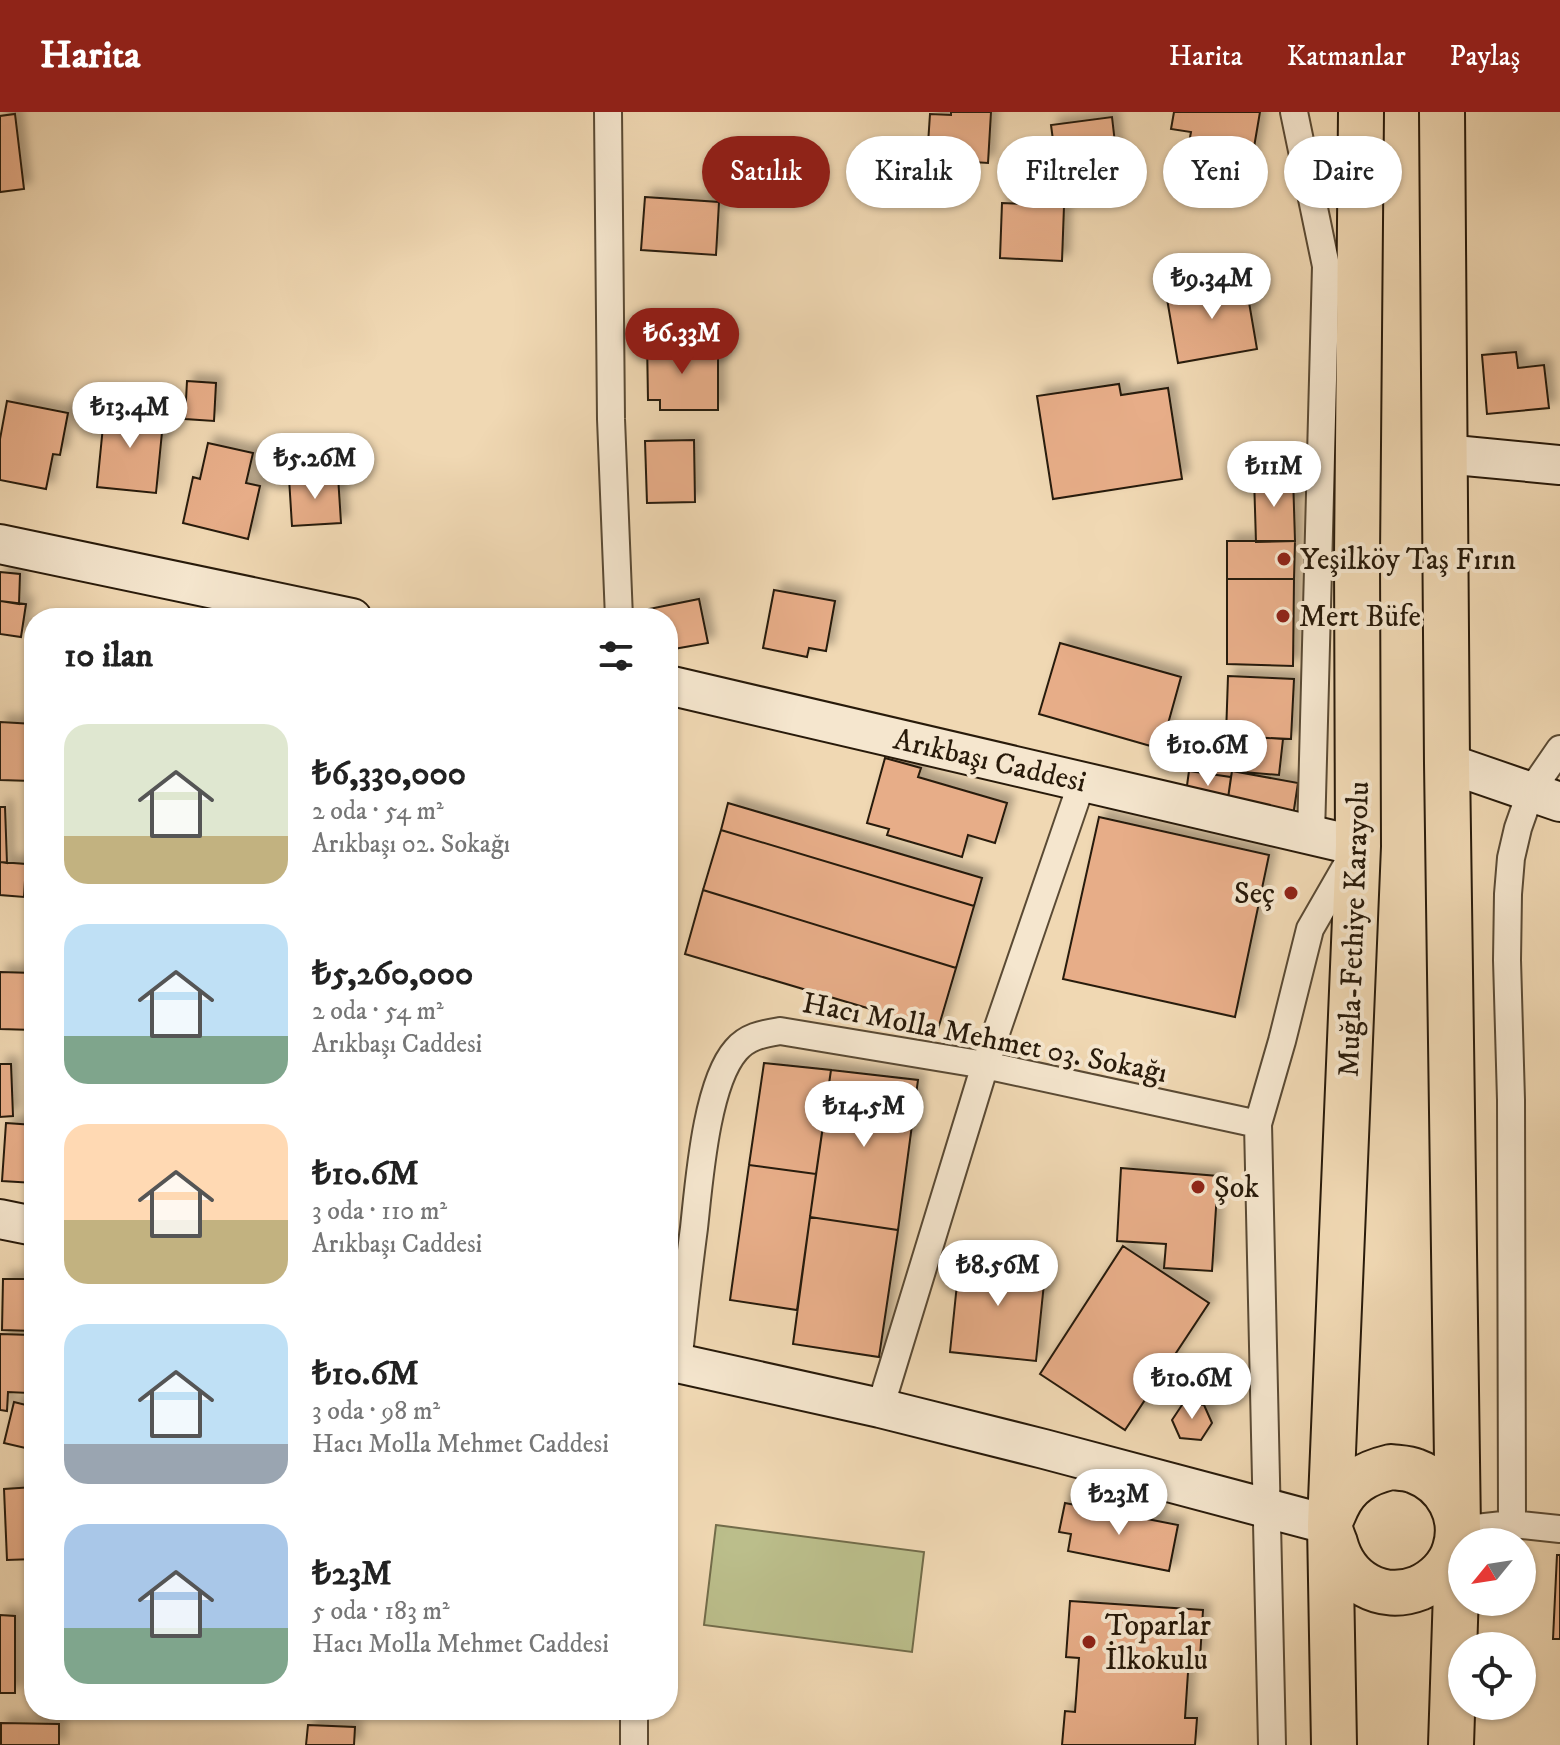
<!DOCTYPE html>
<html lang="tr">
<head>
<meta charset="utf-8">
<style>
	body { margin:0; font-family:"IM FELL DW Pica",serif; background:#f2f2f2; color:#222; height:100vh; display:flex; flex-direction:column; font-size:30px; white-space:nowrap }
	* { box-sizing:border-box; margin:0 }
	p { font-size:26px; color:#767676 }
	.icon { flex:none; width:44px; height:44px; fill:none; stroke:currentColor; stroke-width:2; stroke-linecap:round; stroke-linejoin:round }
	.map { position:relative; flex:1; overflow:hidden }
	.panel { position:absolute; left:24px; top:496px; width:654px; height:1112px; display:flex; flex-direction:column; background:#fff; border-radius:32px; box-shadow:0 2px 6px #0004 }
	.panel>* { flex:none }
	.top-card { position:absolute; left:702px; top:24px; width:738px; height:72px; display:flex; gap:16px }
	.needle { width:52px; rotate:240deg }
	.tools { position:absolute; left:1448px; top:1416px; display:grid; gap:16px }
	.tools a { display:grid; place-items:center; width:88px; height:88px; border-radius:50%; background:#fff; box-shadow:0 2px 6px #0004; font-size:40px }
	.price { position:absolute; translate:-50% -68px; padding:0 18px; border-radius:28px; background:#fff; color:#222; font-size:26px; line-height:52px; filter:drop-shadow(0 2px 4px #0008) }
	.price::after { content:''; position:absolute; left:50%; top:48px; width:24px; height:18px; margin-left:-12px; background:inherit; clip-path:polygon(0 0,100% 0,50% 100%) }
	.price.current { background:#8f2418; color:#fff }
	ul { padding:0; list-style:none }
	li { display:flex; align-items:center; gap:24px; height:200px; padding:0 40px }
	li span { display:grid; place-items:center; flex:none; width:224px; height:160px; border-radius:24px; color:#555 }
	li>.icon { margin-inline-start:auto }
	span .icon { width:96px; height:96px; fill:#fffc; stroke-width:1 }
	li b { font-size:34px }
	h2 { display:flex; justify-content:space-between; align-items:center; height:96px; padding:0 40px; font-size:34px }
	.chip { padding:0 28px; border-radius:36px; background:#fff; box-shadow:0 2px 6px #0004; font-size:28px; line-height:72px }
	.chip.current { background:#8f2418; color:#fff }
	header { display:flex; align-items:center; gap:48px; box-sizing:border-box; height:112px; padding:0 40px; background:#8f2418; color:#fff }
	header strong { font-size:38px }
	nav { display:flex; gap:44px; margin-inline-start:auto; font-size:28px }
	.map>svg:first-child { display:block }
	.green { fill:#bbbe8b; stroke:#726c4a; stroke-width:2 }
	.building { fill:#e7ad88; stroke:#281a0a; stroke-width:2; filter:url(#shadow) }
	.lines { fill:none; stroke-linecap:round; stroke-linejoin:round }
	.street-casing { stroke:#5a4a34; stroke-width:30 }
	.secondary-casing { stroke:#281a0a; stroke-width:42 }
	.highway-casing { stroke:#281a0a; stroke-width:48 }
	.street { stroke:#f5e6ce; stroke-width:26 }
	.secondary { stroke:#f5e6ce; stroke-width:38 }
	.highway { stroke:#f0d8b3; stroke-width:44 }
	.poi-dot { fill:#8f2418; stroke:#f5e6ce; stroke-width:3 }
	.labels { text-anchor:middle; stroke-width:8; stroke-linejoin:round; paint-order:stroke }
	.poi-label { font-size:30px; fill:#281a0a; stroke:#f5e6ce; text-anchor:start }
	.street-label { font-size:30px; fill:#281a0a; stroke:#f5e6ce }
</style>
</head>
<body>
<header>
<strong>Harita</strong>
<nav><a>Harita</a><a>Katmanlar</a><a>Paylaş</a></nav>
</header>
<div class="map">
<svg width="1560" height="1633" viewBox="0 0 1560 1633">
	<defs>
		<filter id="shadow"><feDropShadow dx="7" dy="-7" stdDeviation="4" flood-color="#0004"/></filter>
	</defs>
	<rect width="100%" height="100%" fill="#f0d8b3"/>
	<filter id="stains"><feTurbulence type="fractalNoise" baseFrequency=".0025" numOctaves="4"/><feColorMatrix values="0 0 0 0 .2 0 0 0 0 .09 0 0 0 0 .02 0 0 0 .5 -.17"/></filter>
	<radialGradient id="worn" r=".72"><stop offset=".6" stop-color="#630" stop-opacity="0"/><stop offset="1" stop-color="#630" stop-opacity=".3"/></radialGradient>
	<path class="green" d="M 716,1413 L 924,1440 L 912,1540 L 704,1513 Z"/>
	<path class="building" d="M 951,0 L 991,0 L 988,51 L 927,47 L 930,2 L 951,3 Z
		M 1174,0 L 1260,0 L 1252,47 L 1188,36 L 1191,20 L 1171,17 Z
		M 15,2 L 24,77 L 0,80 L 0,4 Z
		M 1112,5 L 1119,66 L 1059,74 L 1051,13 Z
		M 645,85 L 719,90 L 716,143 L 641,138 Z
		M 1002,91 L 1064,94 L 1062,149 L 1000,146 Z
		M 1245,167 L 1257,237 L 1178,251 L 1166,181 Z
		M 686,227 L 686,237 L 718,236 L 718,298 L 660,298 L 660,288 L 648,288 L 647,228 Z
		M 1516,240 L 1518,256 L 1544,253 L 1549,296 L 1487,302 L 1482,243 Z
		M 187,269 L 216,271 L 214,309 L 185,307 Z
		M 1119,272 L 1121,283 L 1168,276 L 1182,367 L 1053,387 L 1037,284 Z
		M 7,289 L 68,301 L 60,343 L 53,342 L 46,377 L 0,368 L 0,327 Z
		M 105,294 L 164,300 L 156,381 L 97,375 Z
		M 694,328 L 695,390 L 647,391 L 645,329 Z
		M 208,331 L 253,341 L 246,371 L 260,374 L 248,427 L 183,411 L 193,365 L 200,367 Z
		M 338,364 L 341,411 L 292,414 L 289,366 Z
		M 1293,364 L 1295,429 L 1256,430 L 1254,365 Z
		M 1227,429 L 1295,429 L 1294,467 L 1227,467 Z
		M 0,460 L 20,462 L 19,492 L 0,489 Z
		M 1227,467 L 1294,467 L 1293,554 L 1227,552 Z
		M 774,478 L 835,489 L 826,539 L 809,536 L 807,545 L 763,536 Z
		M 699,487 L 708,531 L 668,538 L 668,506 L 651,506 L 649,497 Z
		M 0,489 L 26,492 L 21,525 L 0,522 Z
		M 1060,531 L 1181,565 L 1161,637 L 1039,602 Z
		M 1228,564 L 1294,567 L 1291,627 L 1226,624 Z
		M 0,610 L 34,612 L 32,669 L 0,668 Z
		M 1214,622 L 1283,627 L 1279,663 L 1232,659 L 1231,665 L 1210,662 Z
		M 885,646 L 921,656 L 918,665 L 1007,691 L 995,731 L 968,723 L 962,745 L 887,723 L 889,717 L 867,711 Z
		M 1189,659 L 1231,665 L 1227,693 L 1185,688 Z
		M 1232,659 L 1298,671 L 1293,704 L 1227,693 Z
		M 728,691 L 982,766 L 974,794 L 721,718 Z
		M 0,695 L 5,695 L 7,751 L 0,750 Z
		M 1099,705 L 1269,743 L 1235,905 L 1063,867 Z
		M 721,718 L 974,794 L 956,856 L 703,778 Z
		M 0,750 L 26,752 L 24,785 L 0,783 Z
		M 703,778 L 956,856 L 938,917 L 685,842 Z
		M 0,860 L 34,861 L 34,918 L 0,917 Z
		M 764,951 L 831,958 L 816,1062 L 749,1053 Z
		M 0,952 L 11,952 L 13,1004 L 0,1005 Z
		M 831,958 L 918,968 L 898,1118 L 810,1105 Z
		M 6,1011 L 34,1013 L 34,1071 L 2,1069 Z
		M 749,1053 L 816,1062 L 797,1198 L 730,1188 Z
		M 1121,1056 L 1218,1064 L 1212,1159 L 1164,1156 L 1166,1132 L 1117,1129 Z
		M 810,1105 L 898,1118 L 879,1245 L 793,1232 Z
		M 1123,1134 L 1209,1191 L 1125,1318 L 1040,1262 Z
		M 960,1143 L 1046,1152 L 1036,1249 L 950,1240 Z
		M 3,1167 L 34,1167 L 34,1219 L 2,1218 Z
		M 0,1222 L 31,1223 L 29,1281 L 8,1280 L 7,1299 L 0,1298 Z
		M 14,1290 L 34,1295 L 34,1338 L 4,1331 Z
		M 1184,1290 L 1204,1293 L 1212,1311 L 1201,1328 L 1180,1326 L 1172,1308 Z
		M 34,1375 L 34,1447 L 7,1448 L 4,1377 Z
		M 1065,1391 L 1178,1413 L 1169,1459 L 1068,1439 L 1071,1422 L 1059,1420 Z
		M 1557,1443 L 1560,1443 L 1560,1527 L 1553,1527 Z
		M 1070,1489 L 1203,1498 L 1200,1546 L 1189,1545 L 1185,1606 L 1197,1606 L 1195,1633 L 1062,1633 L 1065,1599 L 1075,1600 L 1079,1546 L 1066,1545 Z
		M 0,1503 L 15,1504 L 15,1581 L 0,1581 Z
		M 1,1611 L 59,1612 L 59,1633 L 1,1633 Z
		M 308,1613 L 355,1615 L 354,1633 L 306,1633 Z"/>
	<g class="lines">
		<defs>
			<path id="street" d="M 608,0 L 611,307 L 619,506
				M 1294,0 L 1326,154 L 1311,723
				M 678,1251 C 683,1206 688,1161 694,1116 C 699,1071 706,972 736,938 C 748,924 763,922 780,919 L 985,953 L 1258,1012
				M 880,1296 L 985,953 L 1082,670
				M 1512,1412 L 1511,988 L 1507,848 L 1508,782 L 1511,746 L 1518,716 L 1531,679 L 1560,637
				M 1458,1418 L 1512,1412 L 1560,1417
				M 634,1633 L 634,1598
				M 1272,1633 L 1258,1012 L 1282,929 L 1310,817 L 1352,744"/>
			<path id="secondary" d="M 1444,342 L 1560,353
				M 0,432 L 352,506
				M 668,573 L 1358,734
				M 1447,651 L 1560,690
				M 0,1107 L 34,1114
				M 668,1249 L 880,1296 L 1044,1337 L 1330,1413"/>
			<path id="highway" d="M 1442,0 L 1447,651 L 1458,1418 L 1451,1633
				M 1391,1355 C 1399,1356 1408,1356 1415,1359 C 1447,1371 1465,1404 1455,1437 C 1450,1455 1435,1469 1419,1476 C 1381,1491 1345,1469 1335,1431 C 1333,1426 1330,1419 1330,1413 C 1330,1408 1334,1401 1336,1396 C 1347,1371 1366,1361 1391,1355 Z
				M 1334,1633 L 1330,1413 L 1358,734 L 1357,445 L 1361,0"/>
		</defs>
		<use href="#street" class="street-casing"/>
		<use href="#secondary" class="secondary-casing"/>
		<use href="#highway" class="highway-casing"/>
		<use href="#street" class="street"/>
		<use href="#secondary" class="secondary"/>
		<use href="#highway" class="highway"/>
	</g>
	<g class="poi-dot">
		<circle cx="1284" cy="447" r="8"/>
		<circle cx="1283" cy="504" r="8"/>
		<circle cx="1291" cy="781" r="8"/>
		<circle cx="1198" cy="1075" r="8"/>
		<circle cx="1089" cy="1530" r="8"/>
	</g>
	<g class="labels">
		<g class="poi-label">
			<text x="1300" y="457">Yeşilköy Taş Fırın</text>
			<text x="1299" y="514">Mert Büfe</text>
			<text x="1275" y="791" text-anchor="end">Seç</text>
			<text x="1214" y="1085">Şok</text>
			<text x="1105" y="1523">Toparlar<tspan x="1105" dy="34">İlkokulu</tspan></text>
		</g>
		<g class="street-label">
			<text transform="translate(990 648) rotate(13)" y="10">Arıkbaşı Caddesi</text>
			<text transform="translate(1353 817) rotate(-88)" y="10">Muğla-Fethiye Karayolu</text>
			<text transform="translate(985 925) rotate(11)" y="10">Hacı Molla Mehmet 03. Sokağı</text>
		</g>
	</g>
	<rect width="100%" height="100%" filter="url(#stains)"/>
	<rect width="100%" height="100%" fill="url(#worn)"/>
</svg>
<div class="tools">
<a><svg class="needle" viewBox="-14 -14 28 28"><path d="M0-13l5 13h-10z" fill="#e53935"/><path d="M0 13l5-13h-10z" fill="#767676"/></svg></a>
<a><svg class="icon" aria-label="locate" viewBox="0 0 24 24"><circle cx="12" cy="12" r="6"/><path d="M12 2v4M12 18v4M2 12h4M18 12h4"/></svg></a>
</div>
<b class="price" style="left:1212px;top:209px">₺9.34M</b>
<b class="price current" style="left:682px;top:264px">₺6.33M</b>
<b class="price" style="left:130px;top:338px">₺13.4M</b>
<b class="price" style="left:315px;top:389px">₺5.26M</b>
<b class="price" style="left:1274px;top:397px">₺11M</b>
<b class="price" style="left:1208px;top:676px">₺10.6M</b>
<b class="price" style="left:864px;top:1037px">₺14.5M</b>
<b class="price" style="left:998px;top:1196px">₺8.56M</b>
<b class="price" style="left:1192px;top:1309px">₺10.6M</b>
<b class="price" style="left:1119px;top:1425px">₺23M</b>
<div class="top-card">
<a class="chip current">Satılık</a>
<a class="chip">Kiralık</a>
<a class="chip">Filtreler</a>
<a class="chip">Yeni</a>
<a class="chip">Daire</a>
</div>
<section class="panel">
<h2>10 ilan<svg class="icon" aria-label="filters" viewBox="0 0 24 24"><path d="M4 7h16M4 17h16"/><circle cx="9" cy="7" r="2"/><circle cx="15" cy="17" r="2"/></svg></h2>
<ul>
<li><span style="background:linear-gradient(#dfe7d0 70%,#c2b280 0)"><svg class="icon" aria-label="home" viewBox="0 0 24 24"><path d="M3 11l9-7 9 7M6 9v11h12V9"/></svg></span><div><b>₺6,330,000</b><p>2 oda · 54 m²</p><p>Arıkbaşı 02. Sokağı</p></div></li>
<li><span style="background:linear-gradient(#bfe0f5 70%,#7fa58c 0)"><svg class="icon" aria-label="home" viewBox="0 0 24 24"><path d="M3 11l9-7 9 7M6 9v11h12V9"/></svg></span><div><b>₺5,260,000</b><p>2 oda · 54 m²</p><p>Arıkbaşı Caddesi</p></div></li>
<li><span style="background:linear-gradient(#ffd9b3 60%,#c2b280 0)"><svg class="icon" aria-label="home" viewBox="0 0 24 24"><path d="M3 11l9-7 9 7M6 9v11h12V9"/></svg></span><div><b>₺10.6M</b><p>3 oda · 110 m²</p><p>Arıkbaşı Caddesi</p></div></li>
<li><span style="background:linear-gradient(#bfe0f5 75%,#9aa5b1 0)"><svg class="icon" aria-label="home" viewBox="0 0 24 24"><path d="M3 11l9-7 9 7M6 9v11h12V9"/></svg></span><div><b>₺10.6M</b><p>3 oda · 98 m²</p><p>Hacı Molla Mehmet Caddesi</p></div></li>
<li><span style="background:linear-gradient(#a9c7e8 65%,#7fa58c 0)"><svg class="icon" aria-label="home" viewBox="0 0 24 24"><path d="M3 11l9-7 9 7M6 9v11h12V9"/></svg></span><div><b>₺23M</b><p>5 oda · 183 m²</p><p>Hacı Molla Mehmet Caddesi</p></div></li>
</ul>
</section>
</div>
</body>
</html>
